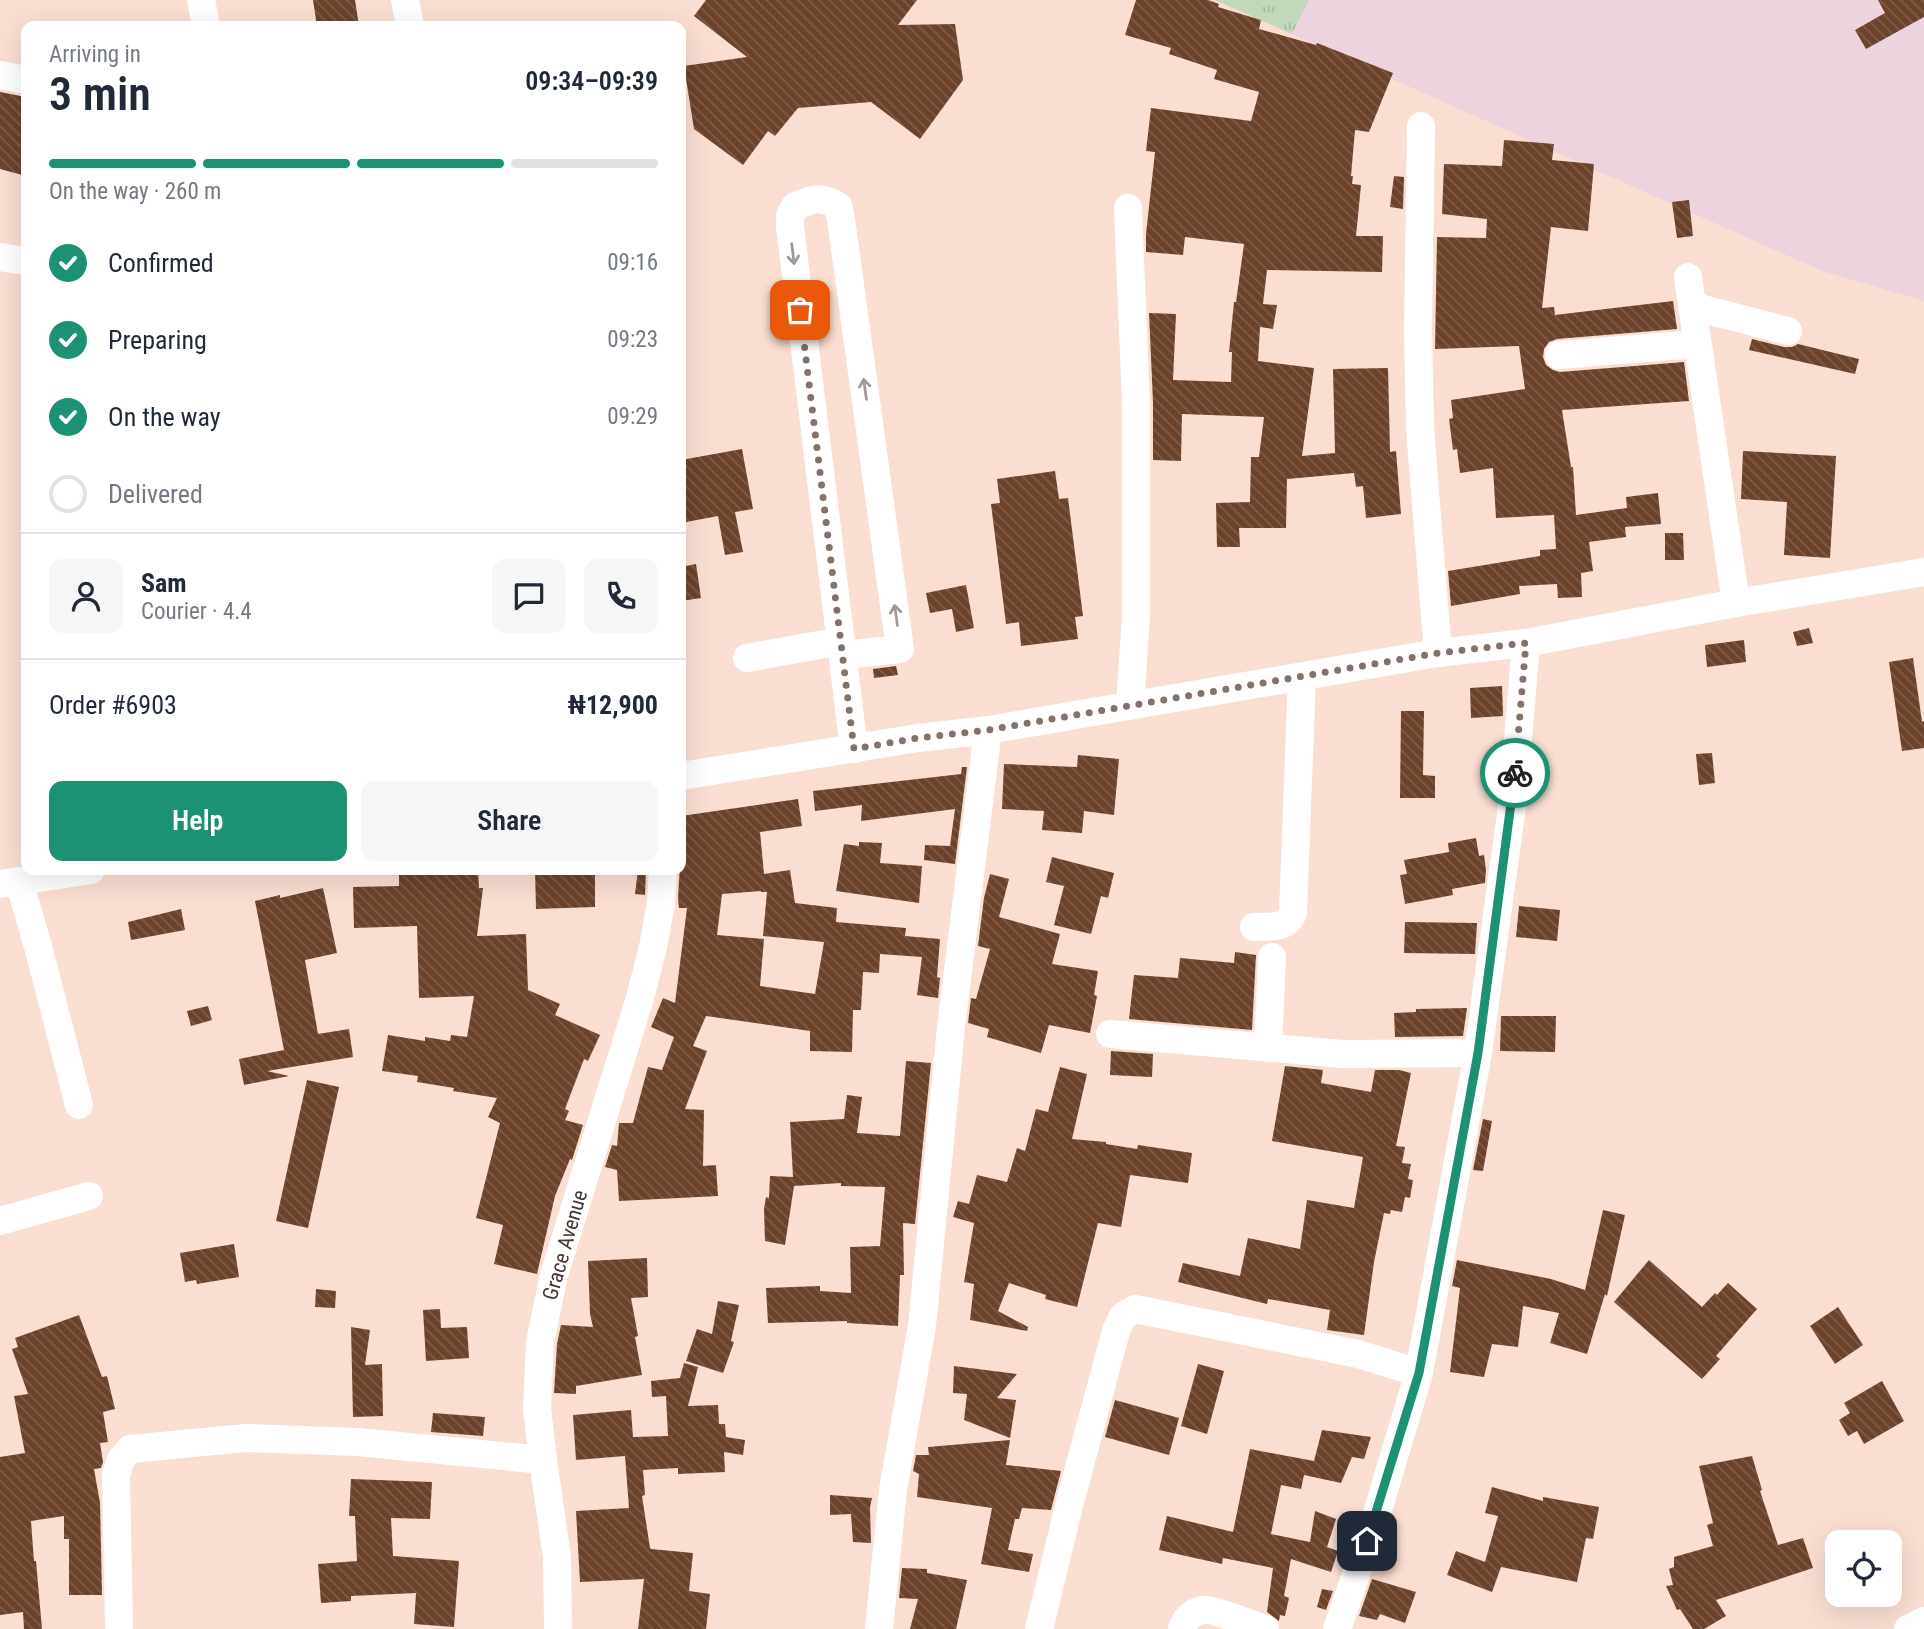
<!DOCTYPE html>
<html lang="en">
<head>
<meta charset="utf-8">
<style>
  body { margin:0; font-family:"Roboto Condensed",sans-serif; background:#f6f6f7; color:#1f2937; height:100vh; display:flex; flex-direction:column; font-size:26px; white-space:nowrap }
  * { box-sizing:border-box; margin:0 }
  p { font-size:23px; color:#747a83 }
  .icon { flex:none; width:38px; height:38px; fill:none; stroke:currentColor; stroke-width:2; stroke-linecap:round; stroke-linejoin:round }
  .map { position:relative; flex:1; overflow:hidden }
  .drawer { position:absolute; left:21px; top:21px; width:665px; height:854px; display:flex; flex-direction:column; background:#fff; border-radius:14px; box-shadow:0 7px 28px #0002 }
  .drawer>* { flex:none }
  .tools { position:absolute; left:1825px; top:1530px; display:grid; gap:14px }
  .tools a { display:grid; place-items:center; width:77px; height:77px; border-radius:14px; background:#fff; box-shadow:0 7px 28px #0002; font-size:35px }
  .pin { position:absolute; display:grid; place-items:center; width:60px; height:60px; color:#fff; margin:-30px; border-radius:14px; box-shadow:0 4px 10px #0006 }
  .courier { position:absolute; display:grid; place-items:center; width:70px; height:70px; margin:-35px; border:5px solid #1d9174; border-radius:50%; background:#fff; color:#222; box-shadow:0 2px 9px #0007 }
  .headline em { font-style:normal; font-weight:600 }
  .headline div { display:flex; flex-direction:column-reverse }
  .headline { display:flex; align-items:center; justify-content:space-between; height:119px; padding:0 28px }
  h1 { font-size:46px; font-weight:600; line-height:52px }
  .bar { display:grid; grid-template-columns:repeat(4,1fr); gap:10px 7px; align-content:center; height:84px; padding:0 28px }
  .bar i { height:9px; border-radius:5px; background:#e0e1e3 }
  .bar .current { background:#1d9174 }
  .bar p { grid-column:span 4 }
  .line { display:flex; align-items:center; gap:18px; padding:0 28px; border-top:2px solid #e0e1e3 }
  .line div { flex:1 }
  .round { display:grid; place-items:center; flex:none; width:74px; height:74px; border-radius:14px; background:#f6f6f7 }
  ol { padding:0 28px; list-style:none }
  li { display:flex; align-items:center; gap:21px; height:77px }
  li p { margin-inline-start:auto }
  li .icon { padding:7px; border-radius:50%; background:#1d9174; color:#fff; stroke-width:4 }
  li:last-child { color:#747a83 }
  li i { width:38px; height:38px; border:4px solid #e0e1e3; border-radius:50% }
  .action { display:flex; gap:14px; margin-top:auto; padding:14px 28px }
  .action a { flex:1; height:80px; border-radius:14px; background:#1d9174; color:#fff; font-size:28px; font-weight:600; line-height:80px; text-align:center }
  .action a+a { background:#f6f6f7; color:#1f2937 }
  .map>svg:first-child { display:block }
  .education { fill:#ecd3dd }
  .grass { fill:url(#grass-tufts) }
  .building { fill:url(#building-back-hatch); fill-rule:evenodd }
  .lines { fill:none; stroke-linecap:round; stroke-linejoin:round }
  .minor { stroke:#fff; stroke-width:28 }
  .oneway { stroke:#a29a98 }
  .done { stroke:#847169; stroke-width:7; stroke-dasharray:0 12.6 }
  .route { stroke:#1d9174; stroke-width:9 }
  .labels { text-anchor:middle; stroke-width:7; stroke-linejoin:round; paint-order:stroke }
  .street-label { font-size:21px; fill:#443630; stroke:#fff }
</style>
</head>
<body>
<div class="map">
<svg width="1924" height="1629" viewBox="0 0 1924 1629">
  <defs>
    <pattern id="grass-tufts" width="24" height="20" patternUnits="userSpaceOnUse" patternTransform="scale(1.75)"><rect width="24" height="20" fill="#c2d8ba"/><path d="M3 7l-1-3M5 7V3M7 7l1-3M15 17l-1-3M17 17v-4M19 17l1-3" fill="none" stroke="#a8baa0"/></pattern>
    <pattern id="building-back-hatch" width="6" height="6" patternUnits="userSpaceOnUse" patternTransform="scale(1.75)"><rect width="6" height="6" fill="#6c422b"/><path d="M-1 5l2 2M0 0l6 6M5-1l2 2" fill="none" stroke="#7e5c49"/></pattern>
  </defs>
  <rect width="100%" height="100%" fill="#faded2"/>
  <polygon class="education" points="1215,0 1924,0 1924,301 1822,271"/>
  <polygon class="grass" points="1215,0 1309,0 1292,34"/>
  <g class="building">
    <polygon points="313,0 355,0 359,26 317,26"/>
    <polygon points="706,0 917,0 898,25 955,24 963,80 920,139 871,102 798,108 775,136 768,131 743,165 694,129 684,66 747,57 694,16"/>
    <polygon points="1136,0 1208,0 1219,4 1218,7 1261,20 1259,29 1316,45 1317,43 1393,73 1369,132 1355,130 1351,176 1353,176 1352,184 1361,185 1356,236 1383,236 1382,272 1267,270 1263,304 1277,305 1273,329 1260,327 1258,361 1314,368 1302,456 1335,453 1333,369 1388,368 1390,452 1396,451 1401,514 1366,518 1363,486 1356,487 1354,473 1287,479 1286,528 1239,528 1240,547 1217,547 1216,503 1250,502 1251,457 1259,457 1264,417 1182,414 1181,461 1153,460 1153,402 1149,313 1176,314 1173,380 1231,382 1232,352 1229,352 1234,302 1236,302 1244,244 1185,237 1183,255 1146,252 1146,234 1155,152 1146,151 1151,108 1251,121 1259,92 1214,79 1217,70 1169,54 1171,48 1125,35"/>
    <polygon points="1878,0 1924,0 1924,17 1866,49 1855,30 1885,13"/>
    <polygon points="0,92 26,97 26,176 0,169"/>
    <polygon points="1504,140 1554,144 1552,160 1594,164 1588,231 1551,227 1542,308 1554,307 1555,315 1673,301 1677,329 1557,339 1549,342 1544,349 1543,357 1546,365 1553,370 1560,372 1684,362 1689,401 1562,410 1571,467 1573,467 1576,515 1627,508 1626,497 1658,493 1661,524 1625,527 1626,537 1589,542 1593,571 1581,573 1582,597 1558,598 1557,584 1519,586 1520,594 1451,606 1448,571 1540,556 1540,550 1556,549 1554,515 1496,518 1493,468 1460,473 1457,449 1453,450 1449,419 1453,418 1451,400 1525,389 1519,346 1435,349 1437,237 1486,238 1487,219 1442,214 1444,164 1502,166"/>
    <polygon points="1394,176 1404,177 1403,209 1390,207"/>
    <polygon points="1689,200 1693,236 1677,238 1672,202"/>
    <polygon points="1752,339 1784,347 1792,347 1798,344 1859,359 1855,374 1749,350"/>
    <polygon points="742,449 753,509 735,512 743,552 725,555 718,516 681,523 681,460"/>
    <polygon points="1743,451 1836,456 1830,558 1784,555 1787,502 1741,499"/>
    <polygon points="1055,471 1059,499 1068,498 1083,616 1075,617 1078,639 1021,646 1019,622 1006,624 991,504 1000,503 997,479"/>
    <polygon points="1665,533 1683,533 1684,560 1665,560"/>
    <polygon points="696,564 701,598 681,601 681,567"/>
    <polygon points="966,585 974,628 956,632 952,609 930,613 926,593"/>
    <polygon points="1809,628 1813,643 1797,646 1793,632"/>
    <polygon points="1744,640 1746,662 1707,667 1705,645"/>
    <polygon points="1913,658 1922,722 1924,721 1924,748 1902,751 1889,662"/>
    <polygon points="896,666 898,675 874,678 873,669"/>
    <polygon points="1502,686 1503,716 1471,718 1470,688"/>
    <polygon points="1401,711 1424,711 1423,775 1435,776 1435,798 1400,798"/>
    <polygon points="1712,753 1715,783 1699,785 1696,754"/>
    <polygon points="1078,755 1119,759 1114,815 1084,811 1082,833 1042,830 1044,811 1002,809 1004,764 1077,767"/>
    <polygon points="962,767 967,767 955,864 924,860 925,845 950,846 955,809 861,821 862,805 815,811 813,791 961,774"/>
    <path d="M798,799L802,826L760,832L764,874L790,870L795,903L837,908L836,922L906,928L905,936L940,939L937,977L940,978L938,998L917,995L922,957L880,954L879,973L863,972L861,1010H853L852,1052L810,1051V1031L706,1016L693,1046L707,1051L685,1109L704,1110L703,1166L716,1165L718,1196L619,1201L617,1170L605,1167L612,1145L617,1146L619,1123H633L648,1067L662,1070L674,1037L651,1027L663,998L675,1003L687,908H679L678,899L681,847L686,848L681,816ZM761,891V892H767L763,936L824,942L815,994L760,986L764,939L717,935L722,894Z"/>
    <polygon points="1476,838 1479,856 1484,855 1486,870 1485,883 1452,889 1453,895 1405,904 1400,875 1407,874 1404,860 1449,852 1448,843"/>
    <polygon points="859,842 882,843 880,863 922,866 919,903 836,891 844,844 859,846"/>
    <polygon points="1052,857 1114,873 1108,898 1101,896 1091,934 1054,925 1064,886 1046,882"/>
    <polygon points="399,870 478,870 479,888 483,888 477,936 526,934 528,990 560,1004 555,1015 600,1035 588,1061 584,1059 565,1109 569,1111 565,1120 583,1125 572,1160 570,1159 555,1196 537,1274 494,1264 503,1225 476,1218 500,1123 488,1117 497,1098 453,1091 454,1088 417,1082 418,1076 382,1071 388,1035 425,1041 425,1037 450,1041 451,1035 467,1037 474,996 419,998 417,926 354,928 353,887 399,886"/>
    <polygon points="535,870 584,870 584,875 595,874 595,907 536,909"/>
    <polygon points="638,870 646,870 645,895 635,894"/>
    <polygon points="990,874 1009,879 999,917 1060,934 1052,964 1098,971 1094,995 1097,996 1090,1033 1049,1025 1041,1053 987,1037 989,1029 968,1023 971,998 976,999 990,949 978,946 984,898"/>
    <polygon points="323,888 337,953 305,960 318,1034 349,1029 353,1057 267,1071 289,1076 244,1085 239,1059 284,1050 255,901 280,895 280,898"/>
    <polygon points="1519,906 1560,910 1557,941 1516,937"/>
    <polygon points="181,909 185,930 131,940 128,922"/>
    <polygon points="1405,922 1477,923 1475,954 1404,953"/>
    <polygon points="1235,952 1256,955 1252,1030 1129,1019 1134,975 1178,978 1180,958 1234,963"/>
    <polygon points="208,1006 212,1020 191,1026 187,1011"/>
    <polygon points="1467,1008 1463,1036 1395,1037 1394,1013 1416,1012 1416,1009"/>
    <polygon points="1501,1016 1556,1016 1555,1052 1500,1051"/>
    <polygon points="1111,1051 1153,1054 1152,1077 1110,1075"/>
    <polygon points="906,1061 931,1063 915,1224 903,1223 904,1275 900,1275 898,1326 847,1323 847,1321 768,1323 766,1288 820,1286 820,1291 851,1293 850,1247 880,1246 885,1187 841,1186 841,1183 794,1186 785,1245 765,1241 764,1209 766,1197 769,1198 770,1176 793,1177 790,1122 844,1119 847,1095 862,1097 857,1133 900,1136"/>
    <polygon points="1285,1066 1323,1070 1321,1083 1371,1092 1375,1070 1399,1070 1411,1073 1396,1146 1405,1147 1402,1163 1411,1164 1408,1179 1413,1180 1410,1198 1405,1197 1402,1212 1391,1210 1390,1214 1384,1213 1374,1262 1364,1335 1327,1330 1330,1310 1268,1299 1267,1304 1178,1282 1183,1263 1240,1276 1248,1238 1300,1249 1307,1200 1354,1208 1363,1157 1272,1141"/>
    <polygon points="1060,1067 1087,1074 1072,1139 1106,1142 1106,1144 1137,1149 1138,1145 1192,1153 1188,1183 1130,1175 1121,1227 1098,1223 1077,1307 1045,1299 1046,1295 1009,1283 998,1311 1028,1327 1027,1331 970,1320 974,1284 964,1282 974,1223 953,1217 958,1201 969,1204 977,1175 1007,1182 1017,1148 1025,1151 1036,1109 1048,1112"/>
    <polygon points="307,1080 339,1087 308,1228 276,1221"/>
    <polygon points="1483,1119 1492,1121 1483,1171 1473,1170"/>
    <polygon points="1603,1210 1625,1215 1607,1296 1605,1294 1587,1354 1550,1343 1559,1313 1523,1306 1518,1347 1492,1344 1484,1377 1450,1372 1460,1288 1452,1286 1457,1260 1551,1279 1585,1290"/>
    <polygon points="234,1244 239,1277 197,1284 196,1280 185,1282 180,1253"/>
    <polygon points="647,1258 648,1297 631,1298 638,1336 635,1337 642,1375 576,1386 576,1394 554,1393 557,1344 561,1325 593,1327 590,1314 588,1261"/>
    <polygon points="1649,1260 1702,1307 1715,1293 1717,1295 1728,1283 1757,1309 1716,1356 1720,1359 1702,1379 1614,1302"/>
    <polygon points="316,1289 336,1291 335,1308 315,1307"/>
    <polygon points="718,1301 739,1305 731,1341 734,1342 723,1373 686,1361 697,1329 712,1334"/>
    <polygon points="1838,1307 1863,1345 1835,1364 1810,1326"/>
    <polygon points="440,1309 441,1328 467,1327 469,1358 426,1361 423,1310"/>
    <polygon points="79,1315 102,1377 107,1376 115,1409 103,1412 108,1442 100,1443 103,1462 101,1468 94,1469 100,1503 102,1595 69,1595 69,1539 64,1539 64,1516 31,1521 34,1561 36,1561 42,1629 24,1629 23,1612 0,1615 0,1457 25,1453 14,1396 28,1394 12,1349 18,1347 15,1338"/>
    <polygon points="351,1327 370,1330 365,1365 382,1364 383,1416 353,1417"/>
    <polygon points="684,1363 698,1367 688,1406 718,1405 719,1424 725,1424 726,1437 745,1440 743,1455 724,1452 725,1472 678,1474 678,1468 643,1470 645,1495 642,1496 650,1548 651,1549 693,1553 689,1591 710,1594 706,1629 638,1629 644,1579 580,1582 576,1511 629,1508 625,1456 576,1460 573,1415 631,1410 633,1437 668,1436 666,1396 652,1397 651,1381 680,1378"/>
    <polygon points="1198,1364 1224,1371 1207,1434 1181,1426"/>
    <polygon points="954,1366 1017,1374 997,1398 1016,1400 1010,1438 964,1420 967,1394 953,1393"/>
    <polygon points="1882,1381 1904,1421 1864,1444 1857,1431 1848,1436 1839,1420 1850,1413 1844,1403"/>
    <polygon points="1115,1400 1179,1418 1169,1455 1105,1437"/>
    <polygon points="433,1413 485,1417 483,1436 431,1432"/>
    <polygon points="1322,1430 1371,1437 1364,1459 1352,1457 1341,1483 1304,1475 1301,1489 1281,1485 1271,1534 1310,1542 1315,1511 1336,1519 1327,1547 1338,1551 1331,1572 1291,1559 1284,1596 1289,1598 1285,1616 1280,1615 1279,1621 1267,1612 1273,1568 1223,1558 1222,1564 1159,1550 1167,1516 1233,1532 1250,1449 1314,1461"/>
    <polygon points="1010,1440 1006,1465 1061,1471 1051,1510 1022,1508 1019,1519 1015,1519 1008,1550 1033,1554 1029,1572 981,1564 992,1508 917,1497 919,1474 913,1471 916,1455 929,1455 928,1447"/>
    <polygon points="1752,1456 1762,1490 1760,1491 1778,1545 1803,1538 1813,1568 1716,1600 1726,1616 1704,1629 1693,1629 1680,1609 1677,1610 1666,1586 1673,1585 1669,1569 1674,1567 1674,1557 1713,1546 1707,1525 1713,1523 1699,1466"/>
    <polygon points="351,1479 432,1482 430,1519 391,1518 393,1556 459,1561 454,1627 414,1624 416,1593 351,1596 351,1601 321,1603 318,1564 357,1561 355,1516 349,1516"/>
    <polygon points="1492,1487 1543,1501 1543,1497 1599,1507 1593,1539 1586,1538 1577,1582 1501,1567 1492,1592 1447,1575 1456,1551 1485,1562 1498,1516 1485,1513"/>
    <polygon points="830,1495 872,1498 870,1507 871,1543 853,1542 851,1514 830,1515"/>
    <polygon points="902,1568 927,1569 927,1573 967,1580 956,1629 910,1629 918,1599 899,1598"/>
    <polygon points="1372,1579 1416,1592 1405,1623 1380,1614 1377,1620 1359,1616"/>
    <polygon points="1322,1589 1333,1591 1326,1610 1317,1607"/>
  </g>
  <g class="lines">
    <g class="minor">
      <polyline points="201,0 206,26"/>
      <polyline points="405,0 410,26"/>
      <polyline points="0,75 26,80"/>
      <polyline points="1421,126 1418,331 1420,429 1438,653"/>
      <polyline points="1128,208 1136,403 1136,615 1130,706"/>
      <polyline points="0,257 26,261"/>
      <polyline points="1688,277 1736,603"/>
      <polyline points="1692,306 1788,331"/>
      <polyline points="1559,355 1697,344"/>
      <path d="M843,655L900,649L841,219L838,206C820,195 813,199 795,206L790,216V227L854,749"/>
      <polyline points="747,658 841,641"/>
      <polyline points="681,776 918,738 988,730 1438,653 1526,643 1736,603 1924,572"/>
      <polyline points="19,881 39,950 79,1105"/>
      <polyline points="1,884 91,870"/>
      <path d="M1254,927C1269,926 1287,930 1293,913L1302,677"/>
      <polyline points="1110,1034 1342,1054 1478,1053"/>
      <polyline points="1268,1048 1272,957"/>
      <polyline points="0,1221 89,1196"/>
      <polyline points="119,1629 116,1475 121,1459 130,1449 246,1438 358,1442 543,1460"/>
      <polyline points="558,1629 557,1557 543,1460 537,1408 540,1342 554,1275 640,998 653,947 661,903 663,870"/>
      <polyline points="879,1629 893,1490 922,1326 951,1027 988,730"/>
      <polyline points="1039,1629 1070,1502 1116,1331 1123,1316 1135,1309 1358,1354 1419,1373"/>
      <path d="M1182,1629C1185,1618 1194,1610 1206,1610C1217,1610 1253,1625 1265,1629"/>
      <polyline points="1337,1629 1375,1520 1419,1373 1478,1053 1513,799 1526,643"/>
      <polyline points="1908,1629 1924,1621"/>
    </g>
  </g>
  <defs><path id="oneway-shaft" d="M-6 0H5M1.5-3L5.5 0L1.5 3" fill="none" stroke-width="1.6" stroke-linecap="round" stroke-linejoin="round" transform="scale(1.75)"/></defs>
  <g class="oneway">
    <use href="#oneway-shaft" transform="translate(793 254) rotate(83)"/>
    <use href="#oneway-shaft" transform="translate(865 389) rotate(-98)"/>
    <use href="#oneway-shaft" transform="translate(896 615) rotate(-98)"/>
  </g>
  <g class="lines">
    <polyline class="done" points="800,310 854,749 918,738 988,730 1438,653 1526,643 1515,773"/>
    <polyline class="route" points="1367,1541 1419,1373 1478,1053 1515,773"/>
  </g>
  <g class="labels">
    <g class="street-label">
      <text transform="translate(565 1245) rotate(-74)" y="7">Grace Avenue</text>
    </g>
  </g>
</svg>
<div class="tools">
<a><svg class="icon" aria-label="locate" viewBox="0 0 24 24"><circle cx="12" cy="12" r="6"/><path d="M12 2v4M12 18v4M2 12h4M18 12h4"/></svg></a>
</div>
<div class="pin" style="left:800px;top:310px;background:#ea580c"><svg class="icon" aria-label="bag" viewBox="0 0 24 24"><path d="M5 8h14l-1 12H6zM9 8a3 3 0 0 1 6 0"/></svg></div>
<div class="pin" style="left:1367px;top:1541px;background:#1f2937"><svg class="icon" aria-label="home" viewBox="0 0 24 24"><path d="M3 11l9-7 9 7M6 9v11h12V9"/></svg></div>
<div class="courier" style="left:1515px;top:773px"><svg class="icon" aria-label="bike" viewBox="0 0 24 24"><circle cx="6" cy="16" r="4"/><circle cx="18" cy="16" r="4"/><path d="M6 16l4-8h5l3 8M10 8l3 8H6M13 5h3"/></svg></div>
<section class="drawer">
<div class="headline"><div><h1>3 min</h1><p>Arriving in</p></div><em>09:34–09:39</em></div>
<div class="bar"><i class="current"></i><i class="current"></i><i class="current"></i><i></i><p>On the way · 260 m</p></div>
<ol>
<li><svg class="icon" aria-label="check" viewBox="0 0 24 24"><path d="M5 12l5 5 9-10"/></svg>Confirmed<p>09:16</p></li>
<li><svg class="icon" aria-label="check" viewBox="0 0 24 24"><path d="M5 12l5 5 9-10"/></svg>Preparing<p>09:23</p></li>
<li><svg class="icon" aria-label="check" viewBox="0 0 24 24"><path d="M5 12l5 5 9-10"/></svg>On the way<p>09:29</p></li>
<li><i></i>Delivered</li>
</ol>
<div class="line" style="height:126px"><a class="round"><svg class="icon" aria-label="person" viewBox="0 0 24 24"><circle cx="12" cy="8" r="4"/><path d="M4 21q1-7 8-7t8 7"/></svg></a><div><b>Sam</b><p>Courier · 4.4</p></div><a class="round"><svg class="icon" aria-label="chat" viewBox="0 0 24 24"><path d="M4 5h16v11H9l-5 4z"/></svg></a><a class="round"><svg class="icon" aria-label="phone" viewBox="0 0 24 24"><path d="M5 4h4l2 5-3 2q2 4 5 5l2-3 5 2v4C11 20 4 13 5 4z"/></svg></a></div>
<div class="line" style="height:91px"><div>Order #6903</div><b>₦12,900</b></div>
<div class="action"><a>Help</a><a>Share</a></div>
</section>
</div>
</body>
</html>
